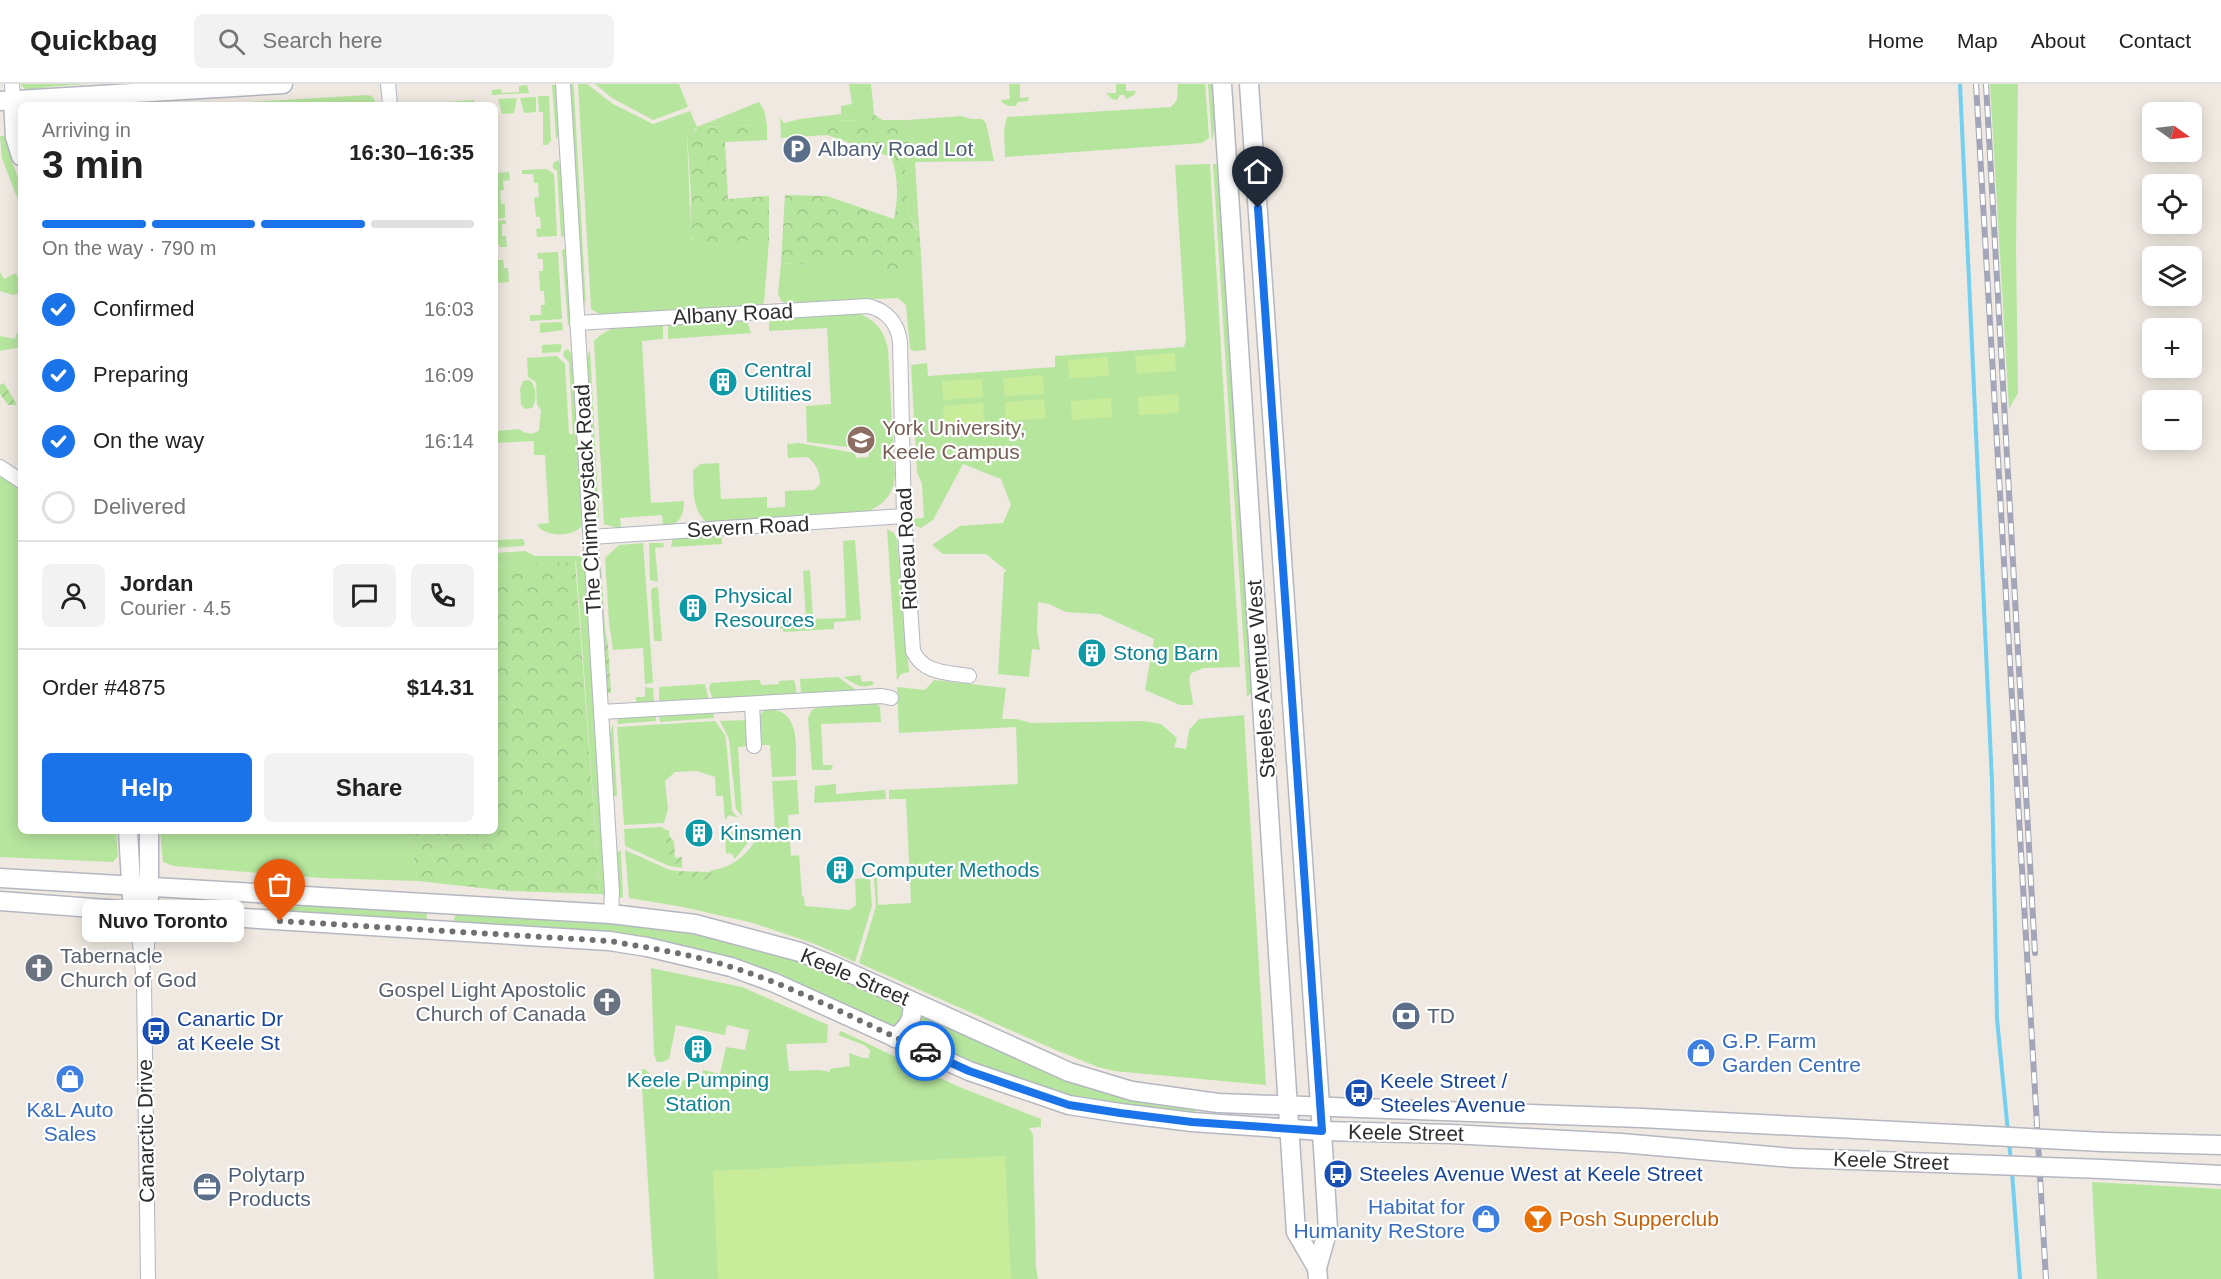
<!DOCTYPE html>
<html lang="en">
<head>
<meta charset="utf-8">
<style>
  body { margin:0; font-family:Arial,sans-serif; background:#f2f2f2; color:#222; height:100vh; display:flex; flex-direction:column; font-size:22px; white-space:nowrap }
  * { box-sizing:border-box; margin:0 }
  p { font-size:20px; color:#767676 }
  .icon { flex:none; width:33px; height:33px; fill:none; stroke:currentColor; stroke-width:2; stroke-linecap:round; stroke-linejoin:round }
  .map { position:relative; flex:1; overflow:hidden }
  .details { position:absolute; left:18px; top:18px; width:480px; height:732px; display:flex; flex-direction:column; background:#fff; border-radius:9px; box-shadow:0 3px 15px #0003 }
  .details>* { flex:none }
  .needle { width:39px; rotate:104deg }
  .controls { position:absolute; left:2142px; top:18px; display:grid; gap:12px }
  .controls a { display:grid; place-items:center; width:60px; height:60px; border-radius:9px; background:#fff; box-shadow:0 3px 15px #0003; font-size:30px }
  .pin { position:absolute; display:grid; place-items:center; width:51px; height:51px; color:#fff; margin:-62px -26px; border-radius:50% 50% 50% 0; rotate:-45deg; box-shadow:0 0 6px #0007 }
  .pin .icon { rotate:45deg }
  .courier { position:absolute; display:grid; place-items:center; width:60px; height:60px; margin:-30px; border:4px solid #1a73e8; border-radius:50%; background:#fff; color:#222; box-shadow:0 2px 8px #0007 }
  .bubble { position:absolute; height:42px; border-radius:9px; background:#fff; box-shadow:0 3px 15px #0003; font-size:20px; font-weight:600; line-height:42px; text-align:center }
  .head em { font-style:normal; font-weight:600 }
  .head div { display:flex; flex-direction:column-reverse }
  .head { display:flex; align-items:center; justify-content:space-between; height:102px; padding:0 24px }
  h1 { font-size:39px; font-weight:600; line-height:45px }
  .bar { display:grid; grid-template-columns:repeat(4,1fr); gap:9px 6px; align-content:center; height:72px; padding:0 24px }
  .bar i { height:8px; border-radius:4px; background:#e0e0e0 }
  .bar .active { background:#1a73e8 }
  .bar p { grid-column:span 4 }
  .line { display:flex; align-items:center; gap:15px; padding:0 24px; border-top:2px solid #e0e0e0 }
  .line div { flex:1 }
  .round { display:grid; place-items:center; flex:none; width:63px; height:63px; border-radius:9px; background:#f2f2f2 }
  ol { padding:0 24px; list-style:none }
  li { display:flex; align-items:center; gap:18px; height:66px }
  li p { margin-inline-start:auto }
  li .icon { padding:6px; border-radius:50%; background:#1a73e8; color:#fff; stroke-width:4 }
  li:last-child { color:#767676 }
  li i { width:33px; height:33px; border:3px solid #e0e0e0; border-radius:50% }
  .action { display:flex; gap:12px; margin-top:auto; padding:12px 24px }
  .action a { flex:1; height:69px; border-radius:9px; background:#1a73e8; color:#fff; font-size:24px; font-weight:600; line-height:69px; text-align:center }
  .action a+a { background:#f2f2f2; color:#222 }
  header { display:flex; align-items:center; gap:36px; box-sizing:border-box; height:84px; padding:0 30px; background:#fff; border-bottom:2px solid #e0e0e0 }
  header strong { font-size:28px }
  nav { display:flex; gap:33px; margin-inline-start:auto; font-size:21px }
  .search { width:420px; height:54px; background:#f2f2f2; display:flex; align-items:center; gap:15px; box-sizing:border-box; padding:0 21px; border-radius:9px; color:#767676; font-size:22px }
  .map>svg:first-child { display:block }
  .grass { fill:#b6e59e }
  .forest { fill:url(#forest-crowns) }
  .garden { fill:url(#garden-furrows) }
  .pitch { fill:#c9ec9a }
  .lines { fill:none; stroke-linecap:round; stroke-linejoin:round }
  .stream { stroke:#75cff0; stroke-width:4 }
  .street-casing { stroke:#b4b7c1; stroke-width:16 }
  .secondary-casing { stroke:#b4b7c1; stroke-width:21 }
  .street { stroke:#fff; stroke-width:14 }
  .secondary { stroke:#fff; stroke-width:18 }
  .rail-casing { stroke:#a3a6b8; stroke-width:6 }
  .rail { stroke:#fff; stroke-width:4; stroke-dasharray:11; stroke-linecap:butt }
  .secondary-bridge-casing { stroke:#b4b7c1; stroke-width:21; stroke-linecap:butt }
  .secondary-bridge { stroke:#fff; stroke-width:18 }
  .done { stroke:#726f6d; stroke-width:6; stroke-dasharray:0 10.8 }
  .route { stroke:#1a73e8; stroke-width:8 }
  .labels { text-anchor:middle; stroke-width:4.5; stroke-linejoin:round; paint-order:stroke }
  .service-label { font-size:21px; fill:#4e5e75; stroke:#fff; text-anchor:start }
  .street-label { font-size:21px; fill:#2e2e2e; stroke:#fff }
  .culture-label { font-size:21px; fill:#0d838f; stroke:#fff; text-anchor:start }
  .education-label { font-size:21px; fill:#785e54; stroke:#fff; text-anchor:start }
  .worship-label { font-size:21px; fill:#5b616d; stroke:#fff; text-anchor:start }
  .transit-label { font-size:21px; fill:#164399; stroke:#fff; text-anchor:start }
  .shop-label { font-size:21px; fill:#366cbe; stroke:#fff; text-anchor:start }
  .food-label { font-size:21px; fill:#c56008; stroke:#fff; text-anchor:start }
</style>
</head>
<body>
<header>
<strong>Quickbag</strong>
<div class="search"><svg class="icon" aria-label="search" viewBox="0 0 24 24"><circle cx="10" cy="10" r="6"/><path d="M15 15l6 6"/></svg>Search here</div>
<nav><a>Home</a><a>Map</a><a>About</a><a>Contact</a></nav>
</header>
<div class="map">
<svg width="2221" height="1195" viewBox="0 0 2221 1195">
  <defs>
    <pattern id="forest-crowns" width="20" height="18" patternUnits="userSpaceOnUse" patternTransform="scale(1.5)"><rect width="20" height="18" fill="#b6e59e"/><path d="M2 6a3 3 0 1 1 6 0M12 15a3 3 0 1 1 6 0" fill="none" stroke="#9dc588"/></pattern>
    <pattern id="garden-furrows" width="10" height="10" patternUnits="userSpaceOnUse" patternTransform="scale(1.5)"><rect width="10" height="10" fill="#b6e59e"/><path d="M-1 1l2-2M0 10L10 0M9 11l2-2" fill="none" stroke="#9dc588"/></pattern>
  </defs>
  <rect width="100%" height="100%" fill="#efe9e1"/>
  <g class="grass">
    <polygon points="20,0 87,0 46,3 41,7 28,8"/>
    <polygon points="570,0 573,0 574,6 586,221 582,212"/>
    <polygon points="578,0 587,0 613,20 653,40 690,27 697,43 759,18 764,26 767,41 697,43 692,49 687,50 691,156 769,156 764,219 758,221 606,231 598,229 591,225"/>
    <polygon points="595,0 679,0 688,23 653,36 612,14"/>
    <polygon points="849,0 871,0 874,29 866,29 863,36 832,37 829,40 827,51 781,54 780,34 784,39 800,35 841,30 841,22 852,20"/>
    <path d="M1009,0H1020V14L1029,13L1028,17L1018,18L1016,22C1009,22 1004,22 1001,16L1010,15Z"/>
    <polygon points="1116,0 1126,0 1126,7 1136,7 1134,11 1126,15 1124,11 1120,11 1117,16 1112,15 1106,9 1116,9"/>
    <polygon points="1178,0 1205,0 1209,54 1202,59 1005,73 1004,46 1007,33 1171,23 1177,16"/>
    <polygon points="1208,0 1213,0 1215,41 1212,58"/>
    <polygon points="1990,0 2018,0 2016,165 2018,309 2009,325"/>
    <polygon points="527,1 529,9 492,11 492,6 501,5 502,9 519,8 519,2"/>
    <polygon points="552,1 556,1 559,51 556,55"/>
    <polygon points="368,11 373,13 377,21 196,21"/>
    <polygon points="549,12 551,57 547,61 543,61 543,28 539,28 538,12"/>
    <polygon points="536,13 536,28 524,29 520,14"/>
    <polygon points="517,14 514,29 502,30 498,15"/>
    <polygon points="474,16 474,21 433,21 433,19"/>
    <polygon points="962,32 971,35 982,35 986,39 994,77 915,78 919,144 918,146 908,128 904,80 904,70 910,48 906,43 907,36"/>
    <polygon points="0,52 6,52 11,75 21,102 21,124 2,74"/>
    <polygon points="558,76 561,82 565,152 561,153 557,87 553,84 553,79"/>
    <path d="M1210,80L1240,583L1204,584L1191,589C1187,599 1193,609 1193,621H1180L1145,606L1154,555L1099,530L1066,528L1049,520L1038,518L1037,547L1040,566L1032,565L1029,593L998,590L1004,488L1007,487L986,470H943L932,461L960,442L1003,439L1011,421L1001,395L963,380L933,436L921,444L911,440L913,435L924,434L922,400L917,388L911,281L927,279L928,292L1055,283V272L1184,263L1186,256L1175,81Z"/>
    <polygon points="1213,80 1216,80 1219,88 1254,606 1247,613"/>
    <polygon points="547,85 554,90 557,152 537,153 536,145 541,144 540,133 536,133 534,114 539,113 538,99 534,99 533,90 522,90 522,86"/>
    <polygon points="509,88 510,96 503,97 504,106 500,107 501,120 505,120 505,134 495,135 495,89"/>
    <polygon points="506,136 506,140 502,140 502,152 506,152 507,163 500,163 495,154 495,137"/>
    <polygon points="565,165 570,236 568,242 562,166"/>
    <polygon points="827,166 835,178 863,170 884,178 886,183 896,191 906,183 918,179 921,170 926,266 914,267 910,265 906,221 898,214 785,219 781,217 778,209 781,179 812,181"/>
    <polygon points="558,168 562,235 530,237 530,231 541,231 541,221 545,221 544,207 540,207 539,187 543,187 543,175 538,175 537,169"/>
    <polygon points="495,176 503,176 504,184 508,184 509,198 495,199"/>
    <polygon points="0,188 4,195 16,189 21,201 21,209 13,211 0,207"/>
    <path d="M857,229C875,235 884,246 888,265L895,392C893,413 881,424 860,430L708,439C691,427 694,405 693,386L700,380L719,379L721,415L767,413V424L785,423V407L814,406L820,400C820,388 817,382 808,373L788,374L787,360L799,359L855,369L856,374L869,373L868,363L855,364L807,358L806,322L831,320L827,244L769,247V239L774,233Z"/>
    <polygon points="743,236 748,240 751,249 668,255 668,239"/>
    <polygon points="562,238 563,246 540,249 540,239"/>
    <path d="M663,239V255L642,257L651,419L684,417C684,432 679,442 663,442L662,431L620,434L621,445L604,440L594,257C614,237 636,241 663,239Z"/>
    <polygon points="17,249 19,249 20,263 0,267 0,252 15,255"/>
    <polygon points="559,260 562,261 560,268 542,269 542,261"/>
    <path d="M568,265L572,271L582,441C575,453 550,453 539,444L538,440L549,439L545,371H534V357L495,359V347L519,345C526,350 533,352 539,346L541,326L537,321L536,298L528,293L527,274L557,272L565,280L569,350H573L569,278L563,272L564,267Z"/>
    <polygon points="590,265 599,435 595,425 586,278"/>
    <path d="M529,296C537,301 537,317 532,324L525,325L521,321L520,305L523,297Z"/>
    <polygon points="0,392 21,405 21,747 116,747 118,772 113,778 0,773"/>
    <polygon points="887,445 894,449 897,456 909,588 901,590 897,596"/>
    <polygon points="712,451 722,454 722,460 671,463 673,453"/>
    <polygon points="523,455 525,460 523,462 495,464 495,456"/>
    <polygon points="855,456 861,536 834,538 834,545 783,548 783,545 780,545 779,538 782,535 806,533 803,487 810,486 813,535 846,534 843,457"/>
    <polygon points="643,459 653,599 645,600 643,564 613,566 609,538 605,474 619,461"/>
    <polygon points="649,459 663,459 664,463 655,464 658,498 650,496"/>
    <polygon points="525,467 535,472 585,472 605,811 600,810 576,477 495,484 495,469"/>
    <polygon points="601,483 605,545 608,561 603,561 599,491"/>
    <polygon points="658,503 662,557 654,557 651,508 652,504"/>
    <path d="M860,591L862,598L872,597L874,600C862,606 855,600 843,593Z"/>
    <polygon points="838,593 859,608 801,611 800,595"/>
    <polygon points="754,596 760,596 761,601 779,600 779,597 793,596 795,598 797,612 713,616 709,604 711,599"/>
    <polygon points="934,596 1006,604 1002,635 1016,635 1032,639 1143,637 1161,640 1177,654 1174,663 1186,665 1189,646 1199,635 1244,631 1266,1001 1114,987 1098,983 1051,964 859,879 876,822 874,794 877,794 878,821 911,819 906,715 889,715 889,706 1018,700 1016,643 899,649 897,603 925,606"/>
    <polygon points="705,600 709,617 659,620 659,603"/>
    <polygon points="645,603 653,604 654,620 636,621 636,613 645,613"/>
    <polygon points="875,618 880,623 881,638 821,640 823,681 833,681 831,686 812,686 808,634 812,626 820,622"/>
    <path d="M768,625C803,626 795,666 796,692L772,693L770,661H759C759,648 753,630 768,625Z"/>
    <polygon points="713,628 714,634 660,638 659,632"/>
    <polygon points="656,631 656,637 618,640 617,636 624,633"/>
    <polygon points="746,636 748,662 738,663 742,732 736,725 729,655 720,637"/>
    <polygon points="715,637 725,651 727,666 732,727 738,734 729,731 725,736 723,712 716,712 715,693 697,687 675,688 665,697 668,725 664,739 624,741 617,643"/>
    <polygon points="613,640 617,712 613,712 612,709 609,651"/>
    <path d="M797,696L799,730L788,731L791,772L799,771L802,812L804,813L805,822L850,826L856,821L855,795L870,794L872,822L855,878L815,860L753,839L683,823L629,814L625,766L670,786L677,787L678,791L712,789L709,787C732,784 750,770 759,749L775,747L772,697Z"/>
    <polygon points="836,700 836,710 885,706 886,715 814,719 815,702"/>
    <polygon points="661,743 666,746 670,773 682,784 669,782 625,762 624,745"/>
    <polygon points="160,747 406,747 411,759 418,797 322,794 174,782 163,778"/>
    <polygon points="742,748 743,750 754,749 753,752 735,775 732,770 729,769 726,770 725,749"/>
    <polygon points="621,767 623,814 619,813 615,770 616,768"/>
    <polygon points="323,820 429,826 426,832 429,839 269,829 268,826"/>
    <polygon points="458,829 529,832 684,845 793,873 900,921 904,931 898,941 889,943 777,893 454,840 454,834"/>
    <path d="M651,884L742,903L828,941L827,959L786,960L789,987L819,986L830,988V985L850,982L849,969L863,974H869L870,966L864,961L838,951L841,947L957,1002L1041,1035V1043L1029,1044L1033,1051L1036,1184L1038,1195H654L641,986L645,985C659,1003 682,996 702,995L703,986L720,990L726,963L745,966L749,946L727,941L725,951L676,941L669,975L663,978H657L654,971Z"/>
    <path d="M920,929L1118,1012L1195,1025V1028C1166,1026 1136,1026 1108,1021C1038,1009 974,981 911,951Z"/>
    <polygon points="2092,1098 2221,1105 2221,1195 2097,1195"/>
  </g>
  <g class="forest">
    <path d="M871,28L882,36H907L906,43L910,48L911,54L904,70L908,128L917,146L919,144L921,170L918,179L906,183L891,195L885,196L882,191L886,183L884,178L864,171L854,179L847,176L842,179L835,178L827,167L812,181L781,179L785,111L827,112L894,135C898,114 899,94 891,73L827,51L829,40L832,37L863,36L866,29Z"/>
    <polygon points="767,41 767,56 725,58 728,115 769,112 769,156 693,158 690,151 691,112 687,49 692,49 697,45 696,43"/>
    <polygon points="575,477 600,810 508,807 418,797 411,759 406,747 495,747 495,484"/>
  </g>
  <g class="garden">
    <polygon points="4,299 17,321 8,321 0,310 0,301"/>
    <polygon points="603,561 608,561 611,609 606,609"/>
    <path d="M666,746H669V752L674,757L675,774L682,773V784C663,771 673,769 664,755Z"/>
    <polygon points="677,787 710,788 712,789 713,794 711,796 695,795 690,791 678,791"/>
  </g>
  <g class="pitch">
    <polygon points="1175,269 1176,287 1137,290 1135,272"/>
    <polygon points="1108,273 1109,292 1069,294 1068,276"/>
    <polygon points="1043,291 1044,310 1005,312 1003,294"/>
    <polygon points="982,295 983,313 943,316 942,297"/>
    <polygon points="1178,310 1179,329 1139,331 1138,313"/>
    <polygon points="1111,314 1112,333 1072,336 1071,317"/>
    <polygon points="1044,315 1046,334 1006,337 1005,318"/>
    <polygon points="983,319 984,338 944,340 943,322"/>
    <polygon points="1005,1072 1011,1195 718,1195 713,1087"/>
  </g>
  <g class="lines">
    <g class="stream">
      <polyline points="1960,0 1992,698 1997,935 2008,1048"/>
      <polyline points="2009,1058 2011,1078"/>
      <polyline points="2012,1088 2020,1195"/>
    </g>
    <g class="street-casing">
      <g id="street">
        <polyline points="12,0 13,17"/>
        <polyline points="388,0 390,21"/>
        <polyline points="563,0 612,808 611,830"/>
        <path d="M577,239L868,222C886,226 898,239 900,258L904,432L913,567C924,590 946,588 969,592"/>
        <polyline points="0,383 21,397"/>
        <polyline points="591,453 904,432"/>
        <polyline points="752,620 754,662"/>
        <polyline points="601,628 882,612 891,614"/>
        <polyline points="133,827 139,849 144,898 148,1195"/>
        <polyline points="147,863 148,827"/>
      </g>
    </g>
    <g class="secondary-casing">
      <g id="secondary">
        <polyline points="1222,0 1296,1148 1317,1184"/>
        <polyline points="1249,0 1323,1064 1328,1145 1317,1184 1318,1195"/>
        <polyline points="0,17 283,0"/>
        <polyline points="13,17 15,53 21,72"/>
        <polyline points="128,747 132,814"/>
        <polyline points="0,794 611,830 695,840 800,868 832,881 1069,988 1132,1007 1218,1019 1641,1034 1992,1052"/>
        <polyline points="149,814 149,747"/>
        <polyline points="0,817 133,827 609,857 647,863 731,883 775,899 969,987 1069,1021 1120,1029 1192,1038 1322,1047 1451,1050 1621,1059 1793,1074 1994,1081"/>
        <path d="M895,954C909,943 914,935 912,918"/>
        <polyline points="2103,1058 2221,1061"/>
        <polyline points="2102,1085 2221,1091"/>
      </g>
    </g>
    <use href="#street" class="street"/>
    <use href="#secondary" class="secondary"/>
    <g class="rail-casing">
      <g id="rail">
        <polyline points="1976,0 2046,1195"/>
        <polyline points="1986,0 2035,869"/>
      </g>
    </g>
    <use href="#rail" class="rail"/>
    <g class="secondary-bridge-casing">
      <g id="secondary-bridge">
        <polyline points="1992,1052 2103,1058"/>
        <polyline points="1994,1081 2102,1085"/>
      </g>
    </g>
    <use href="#secondary-bridge" class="secondary-bridge"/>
  </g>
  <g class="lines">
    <path class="done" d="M280,837L609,857C650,864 691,870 731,883C798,904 861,938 925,967"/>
    <polyline class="route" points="925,967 969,987 1069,1021 1120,1029 1192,1038 1322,1047 1258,124"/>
  </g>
  <defs>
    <g id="parking-disc" transform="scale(1.5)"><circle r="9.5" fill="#5c6f8a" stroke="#fff"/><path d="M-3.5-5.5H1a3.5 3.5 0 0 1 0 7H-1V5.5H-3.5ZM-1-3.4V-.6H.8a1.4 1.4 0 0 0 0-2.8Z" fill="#fff"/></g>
    <g id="building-disc" transform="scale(1.5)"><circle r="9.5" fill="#0f9aa8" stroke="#fff"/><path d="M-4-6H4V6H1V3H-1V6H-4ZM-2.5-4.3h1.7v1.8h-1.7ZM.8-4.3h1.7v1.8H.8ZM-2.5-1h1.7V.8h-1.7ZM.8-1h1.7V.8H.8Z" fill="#fff"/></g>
    <g id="university-disc" transform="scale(1.5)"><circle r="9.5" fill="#8d6e63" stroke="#fff"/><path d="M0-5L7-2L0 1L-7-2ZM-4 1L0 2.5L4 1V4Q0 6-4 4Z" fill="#fff"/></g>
    <g id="church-disc" transform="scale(1.5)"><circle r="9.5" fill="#6b7280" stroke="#fff"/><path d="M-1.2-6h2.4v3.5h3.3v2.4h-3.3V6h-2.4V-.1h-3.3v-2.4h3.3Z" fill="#fff"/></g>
    <g id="bank-disc" transform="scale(1.5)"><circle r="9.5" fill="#5c6f8a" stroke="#fff"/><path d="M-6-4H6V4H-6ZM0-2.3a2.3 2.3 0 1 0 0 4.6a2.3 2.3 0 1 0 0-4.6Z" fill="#fff"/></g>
    <g id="bus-disc" transform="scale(1.5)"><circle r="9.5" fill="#1a4fb4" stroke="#fff"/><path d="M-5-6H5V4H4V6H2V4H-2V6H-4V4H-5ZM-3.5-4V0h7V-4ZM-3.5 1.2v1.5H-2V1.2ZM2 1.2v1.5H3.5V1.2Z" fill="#fff"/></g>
    <g id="shop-disc" transform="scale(1.5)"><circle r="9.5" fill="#3f7fe0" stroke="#fff"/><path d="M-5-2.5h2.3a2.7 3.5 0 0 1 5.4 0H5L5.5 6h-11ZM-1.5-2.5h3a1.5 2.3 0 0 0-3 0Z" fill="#fff"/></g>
    <g id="office-disc" transform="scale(1.5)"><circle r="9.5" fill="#5c6f8a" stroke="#fff"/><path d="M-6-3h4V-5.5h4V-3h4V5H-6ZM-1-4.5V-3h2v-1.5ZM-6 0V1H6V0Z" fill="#fff"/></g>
    <g id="bar-disc" transform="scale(1.5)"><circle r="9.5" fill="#e8710a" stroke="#fff"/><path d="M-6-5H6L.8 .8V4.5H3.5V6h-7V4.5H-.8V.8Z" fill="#fff"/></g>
  </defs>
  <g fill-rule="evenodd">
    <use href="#parking-disc" x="797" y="65"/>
    <use href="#building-disc" x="723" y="298"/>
    <use href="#university-disc" x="861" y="356"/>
    <use href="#building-disc" x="693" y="524"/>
    <use href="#building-disc" x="1092" y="569"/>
    <use href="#building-disc" x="699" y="749"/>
    <use href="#building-disc" x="840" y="786"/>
    <use href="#church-disc" x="39" y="884"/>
    <use href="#church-disc" x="607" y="918"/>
    <use href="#bank-disc" x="1406" y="932"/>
    <use href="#bus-disc" x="156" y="947"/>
    <use href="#building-disc" x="698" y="965"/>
    <use href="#shop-disc" x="1701" y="969"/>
    <use href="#shop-disc" x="70" y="995"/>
    <use href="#bus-disc" x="1359" y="1009"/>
    <use href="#bus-disc" x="1338" y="1090"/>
    <use href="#office-disc" x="207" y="1103"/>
    <use href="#shop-disc" x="1486" y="1135"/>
    <use href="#bar-disc" x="1538" y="1135"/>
  </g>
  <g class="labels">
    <g class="service-label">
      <text x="818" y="72">Albany Road Lot</text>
      <text x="1427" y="939">TD</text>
      <text x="228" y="1098">Polytarp<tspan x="228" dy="24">Products</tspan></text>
    </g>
    <g class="street-label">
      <text transform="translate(733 230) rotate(-3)" y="7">Albany Road</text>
      <text transform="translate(588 415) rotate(-93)" y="7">The Chimneystack Road</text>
      <text transform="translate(748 443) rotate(-3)" y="7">Severn Road</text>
      <text transform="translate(907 465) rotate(-93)" y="7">Rideau Road</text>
      <text transform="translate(1261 595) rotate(-94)" y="7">Steeles Avenue West</text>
      <text transform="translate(855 893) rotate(23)" y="7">Keele Street</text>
      <text transform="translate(146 1047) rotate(-91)" y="7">Canarctic Drive</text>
      <text transform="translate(1406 1049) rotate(1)" y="7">Keele Street</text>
      <text transform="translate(1891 1077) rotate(2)" y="7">Keele Street</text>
    </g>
    <g class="culture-label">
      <text x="744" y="293">Central<tspan x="744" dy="24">Utilities</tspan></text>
      <text x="714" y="519">Physical<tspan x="714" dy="24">Resources</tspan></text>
      <text x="1113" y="576">Stong Barn</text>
      <text x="720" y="756">Kinsmen</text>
      <text x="861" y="793">Computer Methods</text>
      <text x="698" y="1003" text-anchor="middle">Keele Pumping<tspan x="698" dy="24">Station</tspan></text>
    </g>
    <g class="education-label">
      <text x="882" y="351">York University,<tspan x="882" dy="24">Keele Campus</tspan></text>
    </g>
    <g class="worship-label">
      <text x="60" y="879">Tabernacle<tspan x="60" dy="24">Church of God</tspan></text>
      <text x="586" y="913" text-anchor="end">Gospel Light Apostolic<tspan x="586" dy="24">Church of Canada</tspan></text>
    </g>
    <g class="transit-label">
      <text x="177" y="942">Canartic Dr<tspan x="177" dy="24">at Keele St</tspan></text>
      <text x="1380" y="1004">Keele Street /<tspan x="1380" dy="24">Steeles Avenue</tspan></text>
      <text x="1359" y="1097">Steeles Avenue West at Keele Street</text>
    </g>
    <g class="shop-label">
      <text x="1722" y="964">G.P. Farm<tspan x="1722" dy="24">Garden Centre</tspan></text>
      <text x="70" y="1033" text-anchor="middle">K&amp;L Auto<tspan x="70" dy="24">Sales</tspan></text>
      <text x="1465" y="1130" text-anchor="end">Habitat for<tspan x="1465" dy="24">Humanity ReStore</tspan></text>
    </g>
    <g class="food-label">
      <text x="1559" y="1142">Posh Supperclub</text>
    </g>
  </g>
</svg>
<div class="controls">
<a><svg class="needle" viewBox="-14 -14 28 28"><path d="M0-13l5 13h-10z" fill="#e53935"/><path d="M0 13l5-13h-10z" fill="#767676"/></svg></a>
<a><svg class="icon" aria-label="locate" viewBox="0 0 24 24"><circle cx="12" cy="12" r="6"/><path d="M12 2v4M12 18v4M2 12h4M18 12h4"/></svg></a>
<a><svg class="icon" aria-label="layers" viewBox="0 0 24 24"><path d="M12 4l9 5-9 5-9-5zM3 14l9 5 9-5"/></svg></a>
<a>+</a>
<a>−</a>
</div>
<div class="pin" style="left:280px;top:837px;background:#ea580c"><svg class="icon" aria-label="bag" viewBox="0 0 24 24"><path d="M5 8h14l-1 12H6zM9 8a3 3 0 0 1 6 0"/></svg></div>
<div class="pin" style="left:1258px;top:124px;background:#1f2937"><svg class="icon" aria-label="home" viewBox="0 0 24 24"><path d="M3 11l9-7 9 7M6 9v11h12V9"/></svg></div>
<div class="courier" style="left:925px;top:967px"><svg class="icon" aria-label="car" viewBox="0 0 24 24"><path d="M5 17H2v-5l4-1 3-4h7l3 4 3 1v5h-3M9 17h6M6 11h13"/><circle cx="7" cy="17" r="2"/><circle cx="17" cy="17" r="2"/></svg></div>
<div class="bubble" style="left:82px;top:816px;width:162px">Nuvo Toronto</div>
<section class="details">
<div class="head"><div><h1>3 min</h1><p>Arriving in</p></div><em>16:30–16:35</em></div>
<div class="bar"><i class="active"></i><i class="active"></i><i class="active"></i><i></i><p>On the way · 790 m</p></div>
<ol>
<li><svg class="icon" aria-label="check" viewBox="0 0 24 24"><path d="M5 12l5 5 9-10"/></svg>Confirmed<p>16:03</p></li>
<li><svg class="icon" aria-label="check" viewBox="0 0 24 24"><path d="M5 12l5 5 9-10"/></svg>Preparing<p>16:09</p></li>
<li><svg class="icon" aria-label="check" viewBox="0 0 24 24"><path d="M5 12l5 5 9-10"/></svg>On the way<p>16:14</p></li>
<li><i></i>Delivered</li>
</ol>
<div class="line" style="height:108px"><a class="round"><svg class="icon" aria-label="person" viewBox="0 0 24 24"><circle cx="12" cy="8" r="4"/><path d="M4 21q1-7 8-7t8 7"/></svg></a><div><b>Jordan</b><p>Courier · 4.5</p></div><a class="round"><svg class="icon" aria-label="chat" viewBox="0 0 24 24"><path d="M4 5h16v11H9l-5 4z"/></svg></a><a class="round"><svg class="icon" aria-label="phone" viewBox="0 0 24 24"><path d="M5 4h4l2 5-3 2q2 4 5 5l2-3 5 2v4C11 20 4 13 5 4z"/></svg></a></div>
<div class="line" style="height:78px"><div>Order #4875</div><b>$14.31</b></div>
<div class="action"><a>Help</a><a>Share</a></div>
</section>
</div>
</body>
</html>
